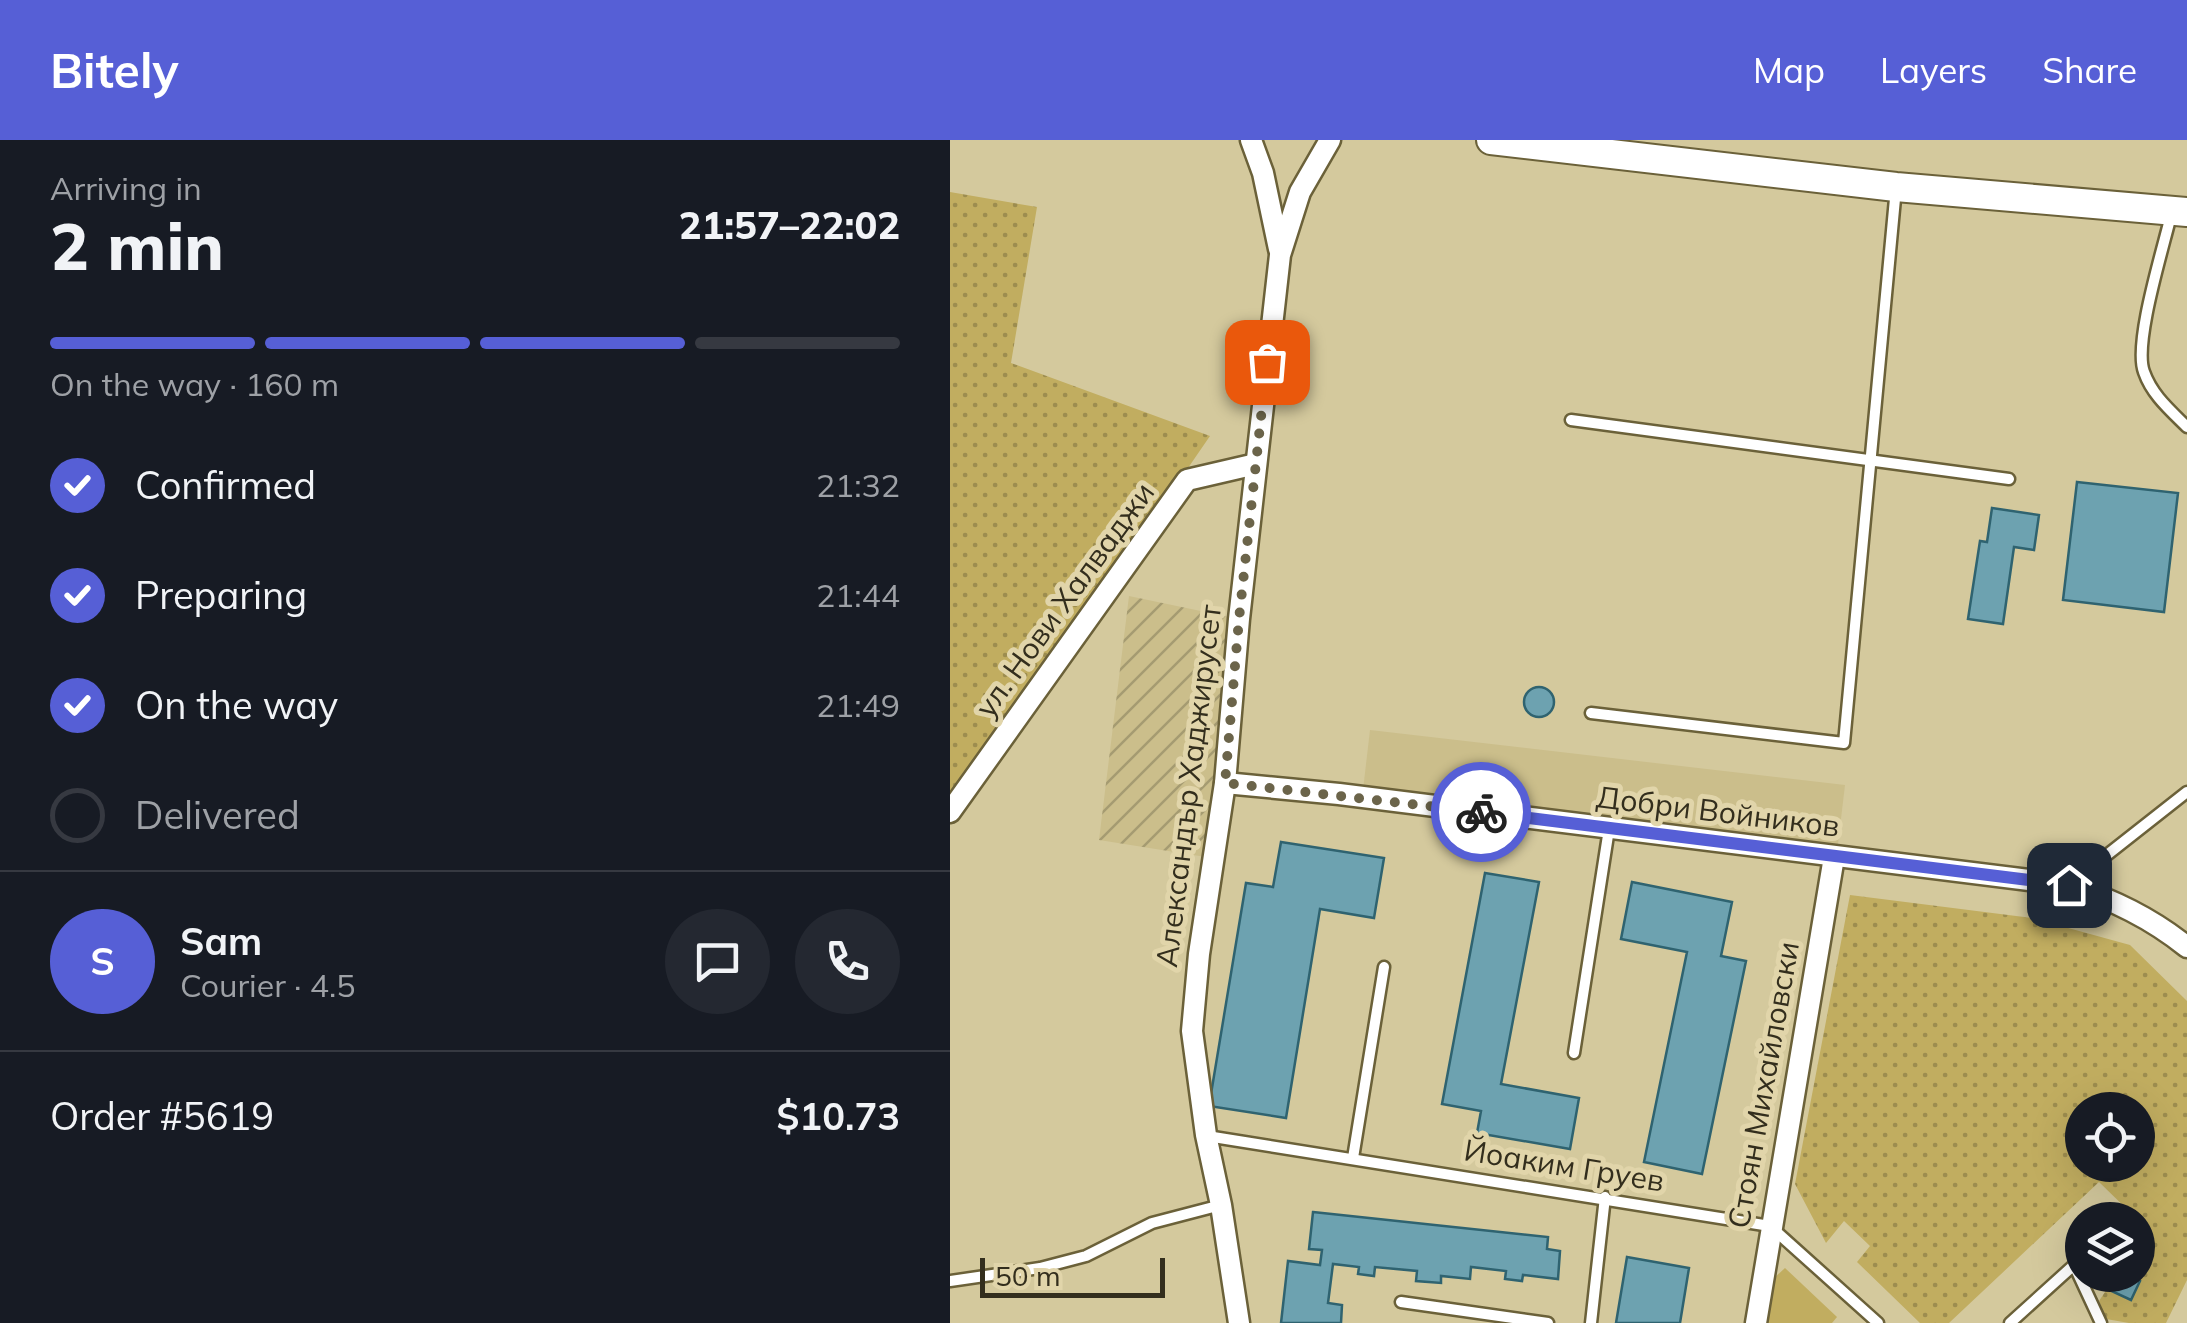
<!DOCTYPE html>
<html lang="en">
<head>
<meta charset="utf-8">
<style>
  body { margin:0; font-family:Mulish,sans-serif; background:#242831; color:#f1f3f6; height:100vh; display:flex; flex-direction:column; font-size:38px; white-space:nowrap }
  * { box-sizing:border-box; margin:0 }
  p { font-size:32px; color:#9ea1a6 }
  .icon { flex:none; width:55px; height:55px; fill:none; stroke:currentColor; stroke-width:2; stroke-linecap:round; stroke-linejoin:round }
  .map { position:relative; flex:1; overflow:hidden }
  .details { display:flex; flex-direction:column; background:#171b24; width:950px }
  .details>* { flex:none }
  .fabs { position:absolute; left:1115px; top:952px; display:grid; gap:20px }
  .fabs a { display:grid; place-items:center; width:90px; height:90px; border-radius:50%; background:#171b24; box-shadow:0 10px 40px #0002; font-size:50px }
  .scale { position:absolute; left:30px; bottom:25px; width:185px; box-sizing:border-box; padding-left:10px; border:5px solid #332e1d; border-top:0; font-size:28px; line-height:35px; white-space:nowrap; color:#332e1d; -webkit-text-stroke:8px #e1d5aa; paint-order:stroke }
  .pin { position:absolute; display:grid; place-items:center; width:85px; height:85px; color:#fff; margin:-42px; border-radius:20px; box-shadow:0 5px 15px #0006 }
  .courier { position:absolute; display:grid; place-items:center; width:100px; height:100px; margin:-50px; border:8px solid #565fd6; border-radius:50%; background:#fff; color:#222; box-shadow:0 2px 12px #0007 }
  .head em { font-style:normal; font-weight:800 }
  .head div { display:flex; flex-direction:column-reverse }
  .head { display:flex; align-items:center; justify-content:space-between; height:170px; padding:0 50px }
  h1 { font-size:65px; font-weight:800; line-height:75px }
  .bar { display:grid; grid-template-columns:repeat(4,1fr); gap:15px 10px; align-content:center; height:120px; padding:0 50px }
  .bar i { height:12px; border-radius:8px; background:#363941 }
  .bar .on { background:#565fd6 }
  .bar p { grid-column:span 4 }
  .line { display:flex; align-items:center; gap:25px; padding:0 50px; border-top:2px solid #363941 }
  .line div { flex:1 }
  .round { display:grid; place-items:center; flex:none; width:105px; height:105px; border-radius:52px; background:#242831 }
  ol { padding:0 50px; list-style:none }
  li { display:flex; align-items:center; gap:30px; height:110px }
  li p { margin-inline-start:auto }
  li .icon { padding:10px; border-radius:50%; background:#565fd6; color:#fff; stroke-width:4 }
  li:last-child { color:#9ea1a6 }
  li i { width:55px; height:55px; border:5px solid #363941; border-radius:50% }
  header { display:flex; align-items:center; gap:60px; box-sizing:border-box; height:140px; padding:0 50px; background:#565fd6; color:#fff }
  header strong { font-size:48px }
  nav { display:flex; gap:55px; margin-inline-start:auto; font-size:35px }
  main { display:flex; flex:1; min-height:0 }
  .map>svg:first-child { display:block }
  .built { fill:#cbbe8b }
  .industrial { fill:url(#industrial-furrows) }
  .grass { fill:url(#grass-dots); fill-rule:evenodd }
  .park { fill:#c1ad60 }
  .building { fill:#6da2b0; stroke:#2f6370; stroke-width:2.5 }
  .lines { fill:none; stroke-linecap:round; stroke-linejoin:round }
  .lane-casing { stroke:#6b6139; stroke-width:15 }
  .street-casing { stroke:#6b6139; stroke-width:25 }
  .secondary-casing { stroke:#6b6139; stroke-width:32 }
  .lane { stroke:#fff; stroke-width:10 }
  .street { stroke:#fff; stroke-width:20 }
  .secondary { stroke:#fff; stroke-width:28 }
  .done { stroke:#6b644a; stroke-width:10; stroke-dasharray:0 18 }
  .route { stroke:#565fd6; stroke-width:12 }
  .labels { text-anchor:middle; stroke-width:10; stroke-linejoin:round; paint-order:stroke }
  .street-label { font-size:30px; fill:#332e1d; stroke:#e1d5aa }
</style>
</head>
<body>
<header>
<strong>Bitely</strong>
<nav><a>Map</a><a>Layers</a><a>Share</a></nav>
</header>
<main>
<section class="details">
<div class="head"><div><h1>2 min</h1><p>Arriving in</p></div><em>21:57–22:02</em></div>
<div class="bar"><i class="on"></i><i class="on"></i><i class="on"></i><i></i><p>On the way · 160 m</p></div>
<ol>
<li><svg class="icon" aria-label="check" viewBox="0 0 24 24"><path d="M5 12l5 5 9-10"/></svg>Confirmed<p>21:32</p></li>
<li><svg class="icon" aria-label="check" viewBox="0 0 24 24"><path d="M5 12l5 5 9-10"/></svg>Preparing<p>21:44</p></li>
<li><svg class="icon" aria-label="check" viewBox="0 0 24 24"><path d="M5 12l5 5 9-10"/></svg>On the way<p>21:49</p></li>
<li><i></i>Delivered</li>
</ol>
<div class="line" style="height:180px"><b class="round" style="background:#565fd6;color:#fff">S</b><div><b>Sam</b><p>Courier · 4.5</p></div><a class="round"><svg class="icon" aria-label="chat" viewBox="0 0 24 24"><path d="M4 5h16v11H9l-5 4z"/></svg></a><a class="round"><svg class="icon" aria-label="phone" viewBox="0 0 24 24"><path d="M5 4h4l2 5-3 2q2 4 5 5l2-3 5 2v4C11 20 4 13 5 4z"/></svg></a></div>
<div class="line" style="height:130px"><div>Order #5619</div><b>$10.73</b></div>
</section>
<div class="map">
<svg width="1237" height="1183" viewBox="0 0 1237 1183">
  <defs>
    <pattern id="industrial-furrows" width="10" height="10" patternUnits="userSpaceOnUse" patternTransform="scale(2.5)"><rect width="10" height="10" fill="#cbbe8b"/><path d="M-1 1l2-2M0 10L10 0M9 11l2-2" fill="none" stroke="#a59b71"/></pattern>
    <pattern id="grass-dots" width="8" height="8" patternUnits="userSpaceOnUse" patternTransform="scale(2.5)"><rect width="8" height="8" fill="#c1ad60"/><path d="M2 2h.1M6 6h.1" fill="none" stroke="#9d8d4f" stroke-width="1.8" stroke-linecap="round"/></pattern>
  </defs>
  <rect width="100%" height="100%" fill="#d4c99d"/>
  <polygon class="built" points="420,590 895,645 888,704 413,650"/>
  <polygon class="industrial" points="179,456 289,479 262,718 149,700"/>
  <g class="grass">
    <polygon points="0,52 87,67 61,223 260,296 0,674"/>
    <path d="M900,755L1082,778L1180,805L1237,861V1140L1216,1183H1179L1156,1179L1149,1161L1157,1149L1181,1160L1190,1141L1182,1137L1188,1135V1080L1149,1042L999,1183H970L907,1122L920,1106L894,1081L876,1103L845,1044ZM1132,970H1188V1025H1132Z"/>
  </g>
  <polygon class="park" points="835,1128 887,1177 882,1183 813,1183 822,1140"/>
  <g class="building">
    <polygon points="1127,342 1228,353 1214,472 1113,460"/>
    <polygon points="1042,368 1089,375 1084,410 1064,407 1053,484 1018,479 1030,401 1037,402"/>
    <circle cx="589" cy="562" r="15"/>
    <polygon points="331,702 434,718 424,778 370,769 336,978 259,966 296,743 323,747"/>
    <polygon points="535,733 589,742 551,944 629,958 620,1009 527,993 531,971 492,964"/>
    <polygon points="682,742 782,762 771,816 796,821 752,1034 694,1022 737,812 671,799"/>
    <polygon points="363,1072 598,1097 597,1109 610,1111 608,1139 573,1135 572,1141 555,1139 556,1131 521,1127 520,1139 491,1136 491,1143 466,1141 467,1131 425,1127 424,1136 408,1134 409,1127 383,1124 378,1163 392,1165 391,1183 331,1183 338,1121 370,1125 372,1110 359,1109"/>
    <polygon points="677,1117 739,1128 730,1183 666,1183"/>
    <polygon points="1160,1135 1182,1135 1190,1141 1181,1160 1157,1149 1163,1136"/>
  </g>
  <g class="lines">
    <g class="lane-casing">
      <g id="lane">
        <path d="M1222,71C1214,106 1183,203 1194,232C1202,255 1220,270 1237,287"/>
        <polyline points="621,280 1059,339"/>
        <polyline points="641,573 894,603 946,48"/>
        <polyline points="1120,744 1237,652"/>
        <polyline points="624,913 659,689"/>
        <polyline points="257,996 820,1086 928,1183"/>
        <polyline points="403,1018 434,827"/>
        <polyline points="0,1141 90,1128 136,1116 202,1083 271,1065"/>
        <polyline points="451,1162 598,1183"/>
        <polyline points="641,1183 655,1057"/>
        <polyline points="1060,1183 1124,1125 1151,1183"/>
      </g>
    </g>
    <g class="street-casing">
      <g id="street">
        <polyline points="301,0 313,33 329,109"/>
        <path d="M275,643L389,654L1119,745C1163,760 1201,778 1237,807"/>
        <polyline points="0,672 237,340 306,324"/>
        <polyline points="289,1183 271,1065 256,995 242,891 249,814 275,643 289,479 330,115 350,52 380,0"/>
        <polyline points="806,1183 884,717"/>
      </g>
    </g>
    <g class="secondary-casing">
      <polyline id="secondary" points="541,0 946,47 1237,72"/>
    </g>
    <use href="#lane" class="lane"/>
    <use href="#street" class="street"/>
    <use href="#secondary" class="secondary"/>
  </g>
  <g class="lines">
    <polyline class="done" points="317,222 289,479 275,643 531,672"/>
    <polyline class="route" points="531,672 1119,745"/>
  </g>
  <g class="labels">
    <g class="street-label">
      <text transform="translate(115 460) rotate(-54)" y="10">ул. Нови Халваджи</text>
      <text transform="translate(239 646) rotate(-83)" y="10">Александър Хаджирусет</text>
      <text transform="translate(768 672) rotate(7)" y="10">Добри Войников</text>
      <text transform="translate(814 945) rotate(-80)" y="10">Стоян Михайловски</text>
      <text transform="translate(614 1026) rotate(9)" y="10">Йоаким Груев</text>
    </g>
  </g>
</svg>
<div class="fabs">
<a><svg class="icon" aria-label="locate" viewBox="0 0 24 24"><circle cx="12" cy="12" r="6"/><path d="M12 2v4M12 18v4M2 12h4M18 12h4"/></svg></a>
<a><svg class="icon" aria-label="layers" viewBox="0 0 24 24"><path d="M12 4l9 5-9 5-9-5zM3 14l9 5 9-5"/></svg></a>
</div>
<div class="scale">50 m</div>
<div class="pin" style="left:317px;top:222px;background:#ea580c"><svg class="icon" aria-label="bag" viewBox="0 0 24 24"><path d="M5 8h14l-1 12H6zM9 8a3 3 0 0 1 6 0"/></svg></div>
<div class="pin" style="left:1119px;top:745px;background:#1f2937"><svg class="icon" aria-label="home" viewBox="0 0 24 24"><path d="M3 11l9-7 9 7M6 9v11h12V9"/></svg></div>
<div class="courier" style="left:531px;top:672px"><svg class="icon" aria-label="bike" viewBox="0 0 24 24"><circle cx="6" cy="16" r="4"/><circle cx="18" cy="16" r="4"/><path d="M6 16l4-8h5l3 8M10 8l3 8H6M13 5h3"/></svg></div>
</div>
</main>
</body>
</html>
